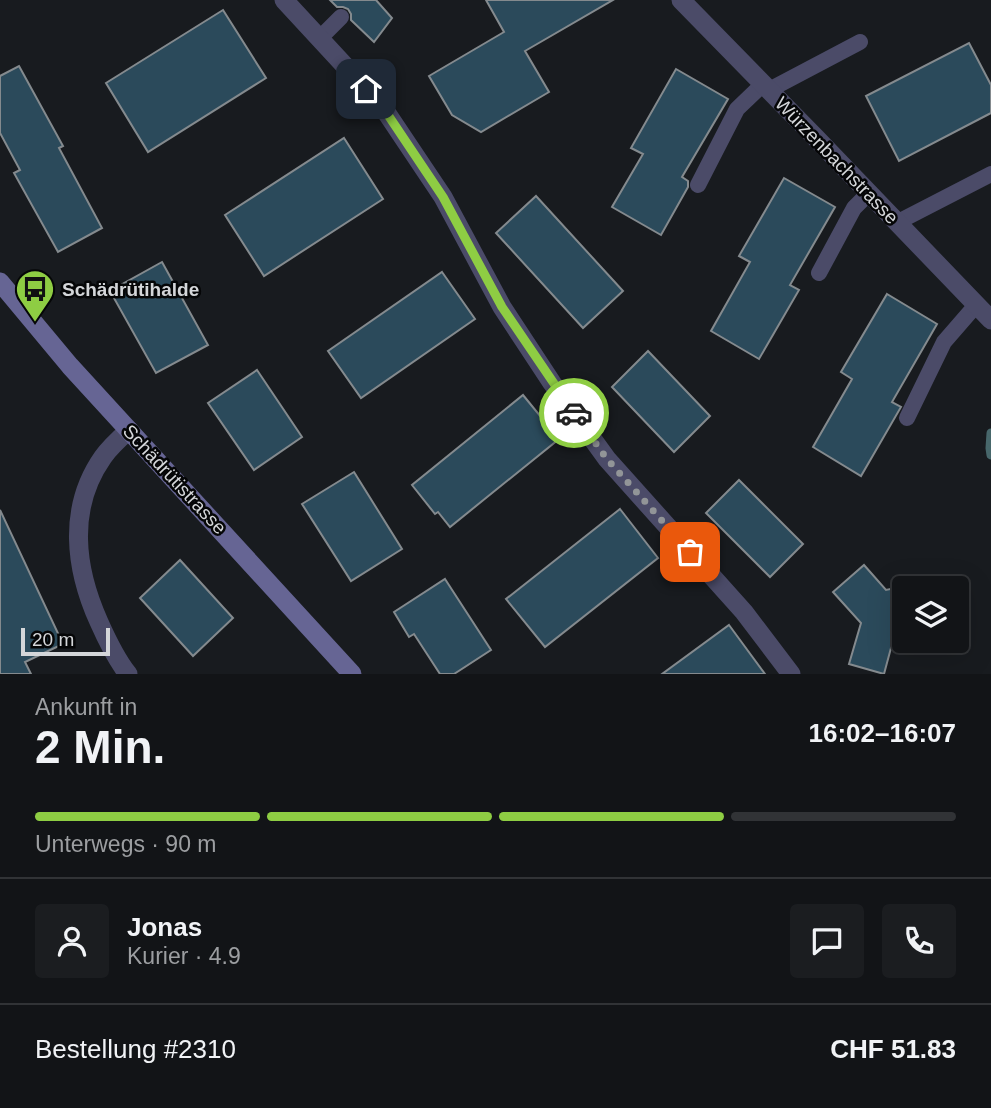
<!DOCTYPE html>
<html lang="de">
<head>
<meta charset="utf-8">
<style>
  body { margin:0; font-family:Arial,sans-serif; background:#1b1d20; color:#f1f3f6; height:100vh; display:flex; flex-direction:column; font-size:26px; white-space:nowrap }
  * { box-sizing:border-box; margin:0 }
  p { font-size:23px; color:#9c9ea1 }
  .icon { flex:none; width:38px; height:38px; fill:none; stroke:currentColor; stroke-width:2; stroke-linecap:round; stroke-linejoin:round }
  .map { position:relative; height:674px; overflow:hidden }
  .sheet { display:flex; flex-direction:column; background:#121417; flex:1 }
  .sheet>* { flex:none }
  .tools { position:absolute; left:892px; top:576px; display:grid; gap:14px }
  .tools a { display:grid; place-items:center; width:77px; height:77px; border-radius:7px; background:#121417; box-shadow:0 7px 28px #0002,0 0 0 2px #313336; font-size:35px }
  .scale { position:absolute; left:21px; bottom:18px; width:89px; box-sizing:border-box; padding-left:7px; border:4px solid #d4d6d9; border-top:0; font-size:19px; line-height:24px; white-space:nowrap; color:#d4d6d9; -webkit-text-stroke:5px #050607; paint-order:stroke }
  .pin { position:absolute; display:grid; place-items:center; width:60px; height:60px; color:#fff; margin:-30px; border-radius:14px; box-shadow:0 4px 10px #0006 }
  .courier { position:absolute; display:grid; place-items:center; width:70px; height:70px; margin:-35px; border:5px solid #8ecd43; border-radius:50%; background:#fff; color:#222; box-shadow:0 2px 9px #0007 }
  .head em { font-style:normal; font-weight:800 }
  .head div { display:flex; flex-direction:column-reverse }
  .head { display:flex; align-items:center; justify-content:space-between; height:119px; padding:0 35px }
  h1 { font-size:46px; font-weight:800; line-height:52px }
  .bar { display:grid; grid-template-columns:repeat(4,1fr); gap:10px 7px; align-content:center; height:84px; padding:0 35px }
  .bar i { height:9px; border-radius:5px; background:#313336 }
  .bar .selected { background:#8ecd43 }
  .bar p { grid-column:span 4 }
  .line { display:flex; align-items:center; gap:18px; padding:0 35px; border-top:2px solid #313336 }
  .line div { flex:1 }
  .round { display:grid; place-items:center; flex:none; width:74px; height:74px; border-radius:7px; background:#1b1d20 }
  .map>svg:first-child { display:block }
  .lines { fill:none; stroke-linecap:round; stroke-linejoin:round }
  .stream { stroke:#47676b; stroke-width:9 }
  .building { fill:#2b4a5b; stroke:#848a8e; stroke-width:2 }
  .service { stroke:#4b4b68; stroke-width:16 }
  .minor { stroke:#4b4b68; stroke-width:19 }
  .secondary { stroke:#666594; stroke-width:19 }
  .done { stroke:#929598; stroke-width:7; stroke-dasharray:0 12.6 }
  .route { stroke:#8ecd43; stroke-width:9 }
  .labels { text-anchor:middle; stroke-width:5; stroke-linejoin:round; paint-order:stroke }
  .street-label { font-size:19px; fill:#d4d6d9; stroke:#050607 }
  .poi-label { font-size:19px; font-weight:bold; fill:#d4d6d9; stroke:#050607; text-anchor:start }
</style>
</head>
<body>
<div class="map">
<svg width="991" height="674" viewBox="0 0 991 674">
  <rect width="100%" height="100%" fill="#181b1f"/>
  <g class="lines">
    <polyline class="stream" points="991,433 990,448 991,455"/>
  </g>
  <g class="building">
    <polygon points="330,0 376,0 392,18 374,42 351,20 351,14 348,9 343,7 337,7"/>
    <polygon points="486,0 613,0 525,51 549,92 481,132 452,115 429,76 504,32"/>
    <polygon points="223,10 266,78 148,152 106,83"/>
    <polygon points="969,43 991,85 991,113 899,161 866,96"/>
    <polygon points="19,66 63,146 59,148 102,228 58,252 14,173 20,170 0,133 0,76"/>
    <polygon points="676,69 728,99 682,177 688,181 688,187 661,235 612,207 643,154 631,148"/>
    <polygon points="344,138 383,199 264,276 225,215"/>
    <polygon points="784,178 835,207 790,285 799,290 759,359 711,331 750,262 739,256"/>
    <polygon points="536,196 623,291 583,328 496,233"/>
    <polygon points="162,262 208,345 156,373 110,291"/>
    <polygon points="442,272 475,319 361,398 328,351"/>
    <polygon points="887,294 937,324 892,402 901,407 861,476 813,447 852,379 841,372"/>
    <polygon points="648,351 710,416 674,452 612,387"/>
    <polygon points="257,370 302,437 254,470 208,403"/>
    <polygon points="523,395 559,439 450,527 438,512 435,514 412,485"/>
    <polygon points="354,472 402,549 351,581 302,504"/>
    <polygon points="739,480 803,544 770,577 706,513"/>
    <polygon points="620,509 658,558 545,647 506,599"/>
    <polygon points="0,510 63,644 25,662 31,674 0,674"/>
    <polygon points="180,560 233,618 193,656 140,598"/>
    <polygon points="864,565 886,590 905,586 905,631 895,633 884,674 849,664 861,623 833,592"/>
    <polygon points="445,579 491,650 454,674 440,674 414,634 409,637 394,612"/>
    <polygon points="729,625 765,674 662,674"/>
  </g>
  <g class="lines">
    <g class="service">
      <polyline points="319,39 341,17"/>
      <polyline points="769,90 860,42"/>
      <polyline points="698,185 737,109 763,84"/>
      <polyline points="898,222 991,174"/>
      <polyline points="819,273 854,208 869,193"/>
      <polyline points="907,418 944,342 977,304"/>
    </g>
    <g class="minor">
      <polyline points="284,0 382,106 443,197 502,307 552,383 607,459 744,612 791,674"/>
      <polyline points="681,0 816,138 991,320"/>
      <path d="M128,674C116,659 107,640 99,622C75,569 67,508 103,457C110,447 120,438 129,430"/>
    </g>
    <polyline class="secondary" points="0,282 70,366 352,674"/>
  </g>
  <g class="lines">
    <polyline class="done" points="574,413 607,459 690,552"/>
    <polyline class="route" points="366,89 382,106 443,197 502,307 574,413"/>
  </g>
  <defs>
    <g id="bus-pin" transform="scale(2.0125)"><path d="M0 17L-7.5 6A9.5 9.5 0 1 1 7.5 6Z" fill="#8ecd43" stroke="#050607"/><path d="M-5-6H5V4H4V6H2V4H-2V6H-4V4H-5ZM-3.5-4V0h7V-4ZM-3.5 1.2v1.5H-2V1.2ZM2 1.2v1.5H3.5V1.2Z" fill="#111"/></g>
  </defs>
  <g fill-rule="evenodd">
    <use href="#bus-pin" x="35" y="289"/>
  </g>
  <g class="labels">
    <g class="street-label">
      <text transform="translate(837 160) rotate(46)" y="7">Würzenbachstrasse</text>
      <text transform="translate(175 479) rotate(47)" y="7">Schädrütistrasse</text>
    </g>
    <g class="poi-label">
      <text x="62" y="296">Schädrütihalde</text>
    </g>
  </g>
</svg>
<div class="tools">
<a><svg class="icon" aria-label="layers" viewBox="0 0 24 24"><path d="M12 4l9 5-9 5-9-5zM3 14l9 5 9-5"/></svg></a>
</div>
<div class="scale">20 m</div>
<div class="pin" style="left:690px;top:552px;background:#ea580c"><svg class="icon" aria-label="bag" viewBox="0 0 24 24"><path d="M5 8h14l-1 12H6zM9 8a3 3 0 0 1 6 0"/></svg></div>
<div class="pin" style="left:366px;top:89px;background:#1f2937"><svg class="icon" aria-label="home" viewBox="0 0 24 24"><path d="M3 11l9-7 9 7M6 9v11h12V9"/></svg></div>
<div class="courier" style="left:574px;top:413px"><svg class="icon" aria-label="car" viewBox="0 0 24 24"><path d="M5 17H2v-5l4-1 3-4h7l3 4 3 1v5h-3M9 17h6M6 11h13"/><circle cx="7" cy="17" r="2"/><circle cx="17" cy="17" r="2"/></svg></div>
</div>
<section class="sheet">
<div class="head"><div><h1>2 Min.</h1><p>Ankunft in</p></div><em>16:02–16:07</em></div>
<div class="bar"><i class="selected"></i><i class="selected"></i><i class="selected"></i><i></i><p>Unterwegs · 90 m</p></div>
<div class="line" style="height:126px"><a class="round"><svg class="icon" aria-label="person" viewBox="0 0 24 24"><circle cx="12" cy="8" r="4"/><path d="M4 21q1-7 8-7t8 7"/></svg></a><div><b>Jonas</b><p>Kurier · 4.9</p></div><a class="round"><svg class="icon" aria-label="chat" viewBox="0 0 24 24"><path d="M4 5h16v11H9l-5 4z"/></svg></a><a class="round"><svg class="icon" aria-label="phone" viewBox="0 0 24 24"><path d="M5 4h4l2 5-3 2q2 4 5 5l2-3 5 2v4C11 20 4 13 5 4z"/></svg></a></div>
<div class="line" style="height:91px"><div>Bestellung #2310</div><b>CHF 51.83</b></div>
</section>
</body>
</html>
